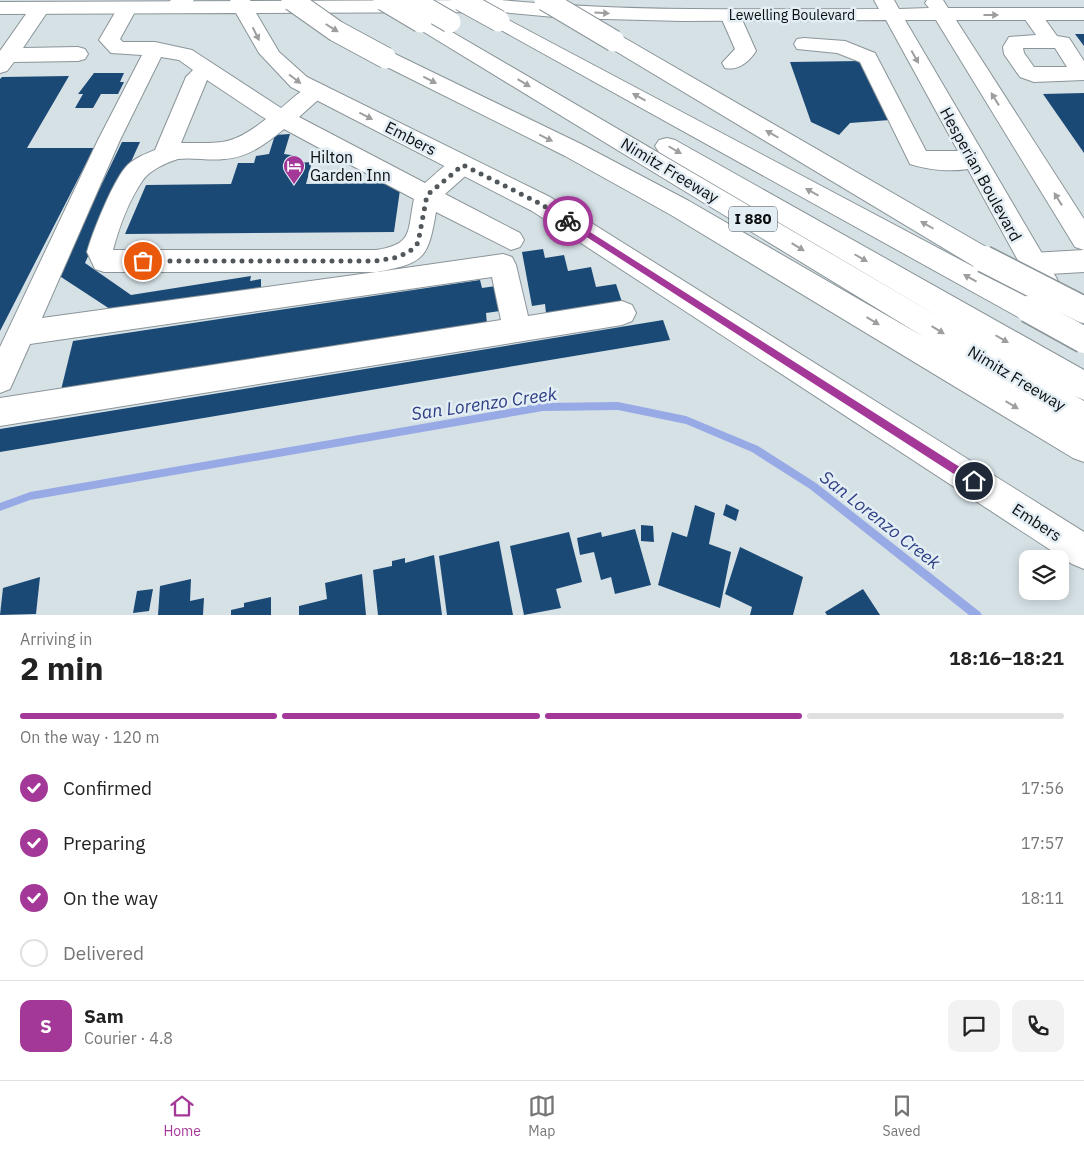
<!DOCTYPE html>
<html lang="en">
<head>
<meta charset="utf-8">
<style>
  body { margin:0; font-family:"IBM Plex Sans",sans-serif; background:#f2f2f2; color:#222; height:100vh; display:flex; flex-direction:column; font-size:19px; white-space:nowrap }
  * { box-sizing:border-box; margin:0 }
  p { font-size:16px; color:#767676 }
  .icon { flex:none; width:28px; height:28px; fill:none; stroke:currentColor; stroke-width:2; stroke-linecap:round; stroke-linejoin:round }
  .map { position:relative; height:615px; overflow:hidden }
  .details { display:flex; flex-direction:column; background:#fff; flex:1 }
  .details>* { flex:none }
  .fabs { position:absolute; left:1019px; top:550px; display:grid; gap:10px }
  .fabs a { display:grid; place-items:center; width:50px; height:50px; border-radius:10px; background:#fff; box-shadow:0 2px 12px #0003; font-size:25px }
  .pin { position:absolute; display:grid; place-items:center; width:42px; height:42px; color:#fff; margin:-21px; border:2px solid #fff; border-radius:50%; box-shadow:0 1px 5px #0007 }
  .courier { position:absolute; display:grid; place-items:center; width:50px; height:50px; margin:-25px; border:4px solid #a33898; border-radius:50%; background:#fff; color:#222; box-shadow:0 1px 6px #0007 }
  .headline em { font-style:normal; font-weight:700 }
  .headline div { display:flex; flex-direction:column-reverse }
  .headline { display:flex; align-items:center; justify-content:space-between; height:85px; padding:0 20px }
  h1 { font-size:32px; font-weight:700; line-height:38px }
  .bar { display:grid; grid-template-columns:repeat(4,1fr); gap:8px 5px; align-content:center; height:60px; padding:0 20px }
  .bar i { height:6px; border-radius:4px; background:#e0e0e0 }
  .bar .current { background:#a33898 }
  .bar p { grid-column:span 4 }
  .line { display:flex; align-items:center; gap:12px; padding:0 20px; border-top:1px solid #e0e0e0 }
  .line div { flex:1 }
  .round { display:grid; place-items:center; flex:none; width:52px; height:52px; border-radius:10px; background:#f2f2f2 }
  ol { padding:0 20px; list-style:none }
  li { display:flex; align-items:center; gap:15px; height:55px }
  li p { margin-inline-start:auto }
  li .icon { padding:5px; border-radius:50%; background:#a33898; color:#fff; stroke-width:4 }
  li:last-child { color:#767676 }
  li i { width:28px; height:28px; border:2px solid #e0e0e0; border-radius:50% }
  .tabs { display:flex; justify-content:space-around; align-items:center; height:70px; border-top:1px solid #e0e0e0; background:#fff; font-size:14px; color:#767676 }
  .tabs a { display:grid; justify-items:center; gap:2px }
  .tabs .current { color:#a33898 }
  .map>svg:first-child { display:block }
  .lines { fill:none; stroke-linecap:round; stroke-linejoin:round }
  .stream { fill:#97aae5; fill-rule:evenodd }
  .building { fill:#1b4975 }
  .minor-casing { stroke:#8a9499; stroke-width:2 }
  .major-casing { stroke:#8a9499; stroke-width:2 }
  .highway-casing { stroke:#8a9499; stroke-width:2 }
  .minor { fill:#fff; fill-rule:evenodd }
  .major { fill:#fff; fill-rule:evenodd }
  .highway { fill:#fff; fill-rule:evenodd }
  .highway-bridge-far1-casing { stroke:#8a9499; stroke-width:23; stroke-linecap:butt }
  .highway-bridge-casing { stroke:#8a9499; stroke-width:29; stroke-linecap:butt }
  .highway-bridge-far1 { stroke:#fff; stroke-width:21 }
  .highway-bridge { stroke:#fff; stroke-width:26 }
  .oneway { fill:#9d9e9f }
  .route { fill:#a33898 }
  .done { stroke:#51575a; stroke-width:5; stroke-dasharray:0 9 }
  .labels { text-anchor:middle; stroke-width:5; stroke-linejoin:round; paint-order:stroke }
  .far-street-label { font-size:14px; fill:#090d0f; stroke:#e3eef4 }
  .shield { fill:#e3eef4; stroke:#4a5054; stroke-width:1 }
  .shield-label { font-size:15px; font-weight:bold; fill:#090d0f }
  .street-label { font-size:16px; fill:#090d0f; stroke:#e3eef4 }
  .poi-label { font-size:16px; fill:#090d0f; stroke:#e3eef4; text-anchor:start }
  .water-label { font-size:18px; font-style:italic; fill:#2e3e84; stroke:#e3eef4 }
</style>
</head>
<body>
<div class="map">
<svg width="1084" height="615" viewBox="0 0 1084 615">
  <rect width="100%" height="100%" fill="#d6e1e6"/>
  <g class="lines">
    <polygon class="stream" points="618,402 686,416 758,446 816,483 980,612 982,615 969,615 810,489 752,452 686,424 618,410 543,411 30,500 0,511 0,503 30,492 543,403"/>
  </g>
  <g class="building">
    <polygon points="1075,34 1084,34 1084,46"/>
    <polygon points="860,61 890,120 850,123 839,135 811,122 790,62"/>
    <polygon points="94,73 124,73 120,82 124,82 118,94 101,94 93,108 75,108 83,94 78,94"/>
    <polygon points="69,76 27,148 94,148 0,331 0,79 2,77"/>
    <polygon points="1084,93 1084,153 1043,94"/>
    <polygon points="290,134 284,154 298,156 296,163 312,162 306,184 401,183 394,232 125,234 146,185 231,184 238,163 254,163 256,156 269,154 275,135"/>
    <polygon points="122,142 140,142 85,263 131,295 251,276 250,281 261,279 261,288 113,311 58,275"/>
    <polygon points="543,249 545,258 564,255 568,271 591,267 596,287 616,284 622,302 546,313 545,304 532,306 522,252"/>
    <polygon points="480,280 482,288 496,286 500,311 486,313 487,324 61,390 73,341"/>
    <polygon points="663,320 670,340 0,452 0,429"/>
    <polygon points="726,504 739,510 736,521 723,515"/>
    <polygon points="695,505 715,513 709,544 731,552 720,608 658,585 672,532 687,537"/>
    <polygon points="641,525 653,526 654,542 641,541"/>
    <polygon points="635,529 651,585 615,594 611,577 601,580 594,552 580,555 577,538 601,532 602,537"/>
    <polygon points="569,532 582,582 556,589 561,608 524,615 510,546"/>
    <polygon points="499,541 513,615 447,615 439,556"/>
    <polygon points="740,547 803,577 793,615 750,615 752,607 725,594"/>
    <polygon points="434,555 442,615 378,615 373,570 392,566 392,561 405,558 405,563"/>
    <polygon points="362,574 366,615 299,615 299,606 327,599 325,583"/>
    <polygon points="40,577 36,614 0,615 3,588"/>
    <polygon points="191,579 190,601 204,598 203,615 158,615 160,586"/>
    <polygon points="153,589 149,611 133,613 137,591"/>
    <polygon points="863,589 880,615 827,615 825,612"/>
    <polygon points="271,597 271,615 231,615 231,610 244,607 244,603"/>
  </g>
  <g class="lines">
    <g class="minor-casing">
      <g id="minor">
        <polygon points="40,2 47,4 50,8 23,48 78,47 85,49 88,54 85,59 78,61 14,62 7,71 0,73 0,51 33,4"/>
        <path d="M127,2L134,4L137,8L120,39L123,42H155L192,50L281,108C294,98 308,81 325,86L328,91L299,117L425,183C439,172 453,153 471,159L475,165L471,171L445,194L520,233L524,240L520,247L511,250L436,212C428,258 425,263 377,272L503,254L512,257L516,265L528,316L622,301L632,305L636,313L632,321L622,325L0,426V398L501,320L492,277L30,344L10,389L0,393V347L98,140L142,55L111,53L99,40L120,4ZM161,57L179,60L193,70L186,77L155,150C145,154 132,159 125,168C112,184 93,231 87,252L95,269L104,272H376L42,318L120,140ZM207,80L261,116L266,119C232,146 223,143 181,143ZM284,129L414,199C407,232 414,244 376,250H113C119,227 129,200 143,180C149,171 167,162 178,159C193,157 209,161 224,159C248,158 267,143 284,129Z"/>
        <path d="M730,9L737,11L740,15L756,51C749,62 738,71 725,68L722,63L735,49L720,15L723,11Z"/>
        <path d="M1032,9L1039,11L1057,36L1069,38L1084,61V80L1034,82L1020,77L1004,54L1003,47L1009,37L1036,35L1022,15L1025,11ZM1023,48H1055L1067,67H1034L1024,53Z"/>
        <path d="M804,38L845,41L875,53L926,151H973L981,154L985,160L981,166C959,173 932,171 910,164L860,62L837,53L797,49L794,44L797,39Z"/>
      </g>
    </g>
    <g class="major-casing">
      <path id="major" d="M501,0C627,12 753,9 879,9L874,0H894L899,9L929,8L925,3L927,0H943L948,8H1084V20H956L1084,219V250L1075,247L936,20H905L1057,279L1060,287L1057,295L1047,298L1037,295L886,20L683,21L565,18L501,12L256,13L279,52L307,77L550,197L1084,532V569L1072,564L532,211L291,87L259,53L236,13L0,14V2Z"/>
    </g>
    <g class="highway-casing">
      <g id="highway">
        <path d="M171,0H194C187,9 177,14 166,11L163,7Z"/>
        <polygon points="230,0 250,0 253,7 250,11 236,11"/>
        <polygon points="499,15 1038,301 1042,309 1038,317 1028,321 1018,317 492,25 489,21 492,17"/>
        <polygon points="421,16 428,18 948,322 659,152 655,146 659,140 667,138 675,140 1084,370 1084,400 1075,396 1084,401 1084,462 1073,458 671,215 565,156 379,63 376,58 379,53 386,51 393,53 581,144 689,201 924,337 414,26 411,22 414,18"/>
        <polygon points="614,35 621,36 993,251 997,259 993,267 984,270 975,267 607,46 604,41 607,36"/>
        <polygon points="1084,250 1084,272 1032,275 1023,272 1019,264 1023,256 1032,253"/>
      </g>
    </g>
    <use href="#minor" class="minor"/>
    <use href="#major" class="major"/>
    <use href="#highway" class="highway"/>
    <g class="highway-bridge-far1-casing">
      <g id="highway-bridge-far1">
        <polyline points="292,0 336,31 386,58"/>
        <polyline points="384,0 421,22"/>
        <polyline points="412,0 450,22"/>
        <polyline points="461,0 499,21"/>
        <polyline points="545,0 614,41"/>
      </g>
    </g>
    <g class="highway-bridge-casing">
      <g id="highway-bridge">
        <polyline points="984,259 1084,310"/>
        <polyline points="1028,309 1084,340"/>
      </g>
    </g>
    <use href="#highway-bridge-far1" class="highway-bridge-far1"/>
    <use href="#highway-bridge" class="highway-bridge"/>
  </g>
  <defs><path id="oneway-solid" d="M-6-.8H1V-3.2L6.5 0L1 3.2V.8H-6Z" transform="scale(1.25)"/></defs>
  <g class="oneway">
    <use href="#oneway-solid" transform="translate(602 13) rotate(3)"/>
    <use href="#oneway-solid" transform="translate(991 15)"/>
    <use href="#oneway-solid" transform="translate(332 28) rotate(32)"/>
    <use href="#oneway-solid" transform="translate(256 34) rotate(64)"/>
    <use href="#oneway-solid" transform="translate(915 57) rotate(61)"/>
    <use href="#oneway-solid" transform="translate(295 79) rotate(37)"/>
    <use href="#oneway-solid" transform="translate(430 80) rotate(27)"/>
    <use href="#oneway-solid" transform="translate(524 83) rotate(31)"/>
    <use href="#oneway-solid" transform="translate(639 97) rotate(-151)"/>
    <use href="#oneway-solid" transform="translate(995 99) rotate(-122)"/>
    <use href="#oneway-solid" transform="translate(366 116) rotate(27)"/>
    <use href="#oneway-solid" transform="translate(772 134) rotate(-150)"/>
    <use href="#oneway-solid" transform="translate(546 138) rotate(26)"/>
    <use href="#oneway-solid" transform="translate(675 150) rotate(30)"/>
    <use href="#oneway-solid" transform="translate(812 192) rotate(-151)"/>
    <use href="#oneway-solid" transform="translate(1058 199) rotate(-122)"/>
    <use href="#oneway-solid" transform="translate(927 225) rotate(-150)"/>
    <use href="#oneway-solid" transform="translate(798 247) rotate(31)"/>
    <use href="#oneway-solid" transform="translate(861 258) rotate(30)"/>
    <use href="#oneway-solid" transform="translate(970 278) rotate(-151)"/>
    <use href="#oneway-solid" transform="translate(873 321) rotate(31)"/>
    <use href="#oneway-solid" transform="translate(938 330) rotate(31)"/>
    <use href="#oneway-solid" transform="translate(1002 339) rotate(30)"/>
    <use href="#oneway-solid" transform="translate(1012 405) rotate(31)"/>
  </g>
  <polygon class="route" points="568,218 977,478 977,485 971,485 565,223 564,221"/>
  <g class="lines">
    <polyline class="done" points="143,261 376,261 394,258 409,252 418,243 427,195 463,165 541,204 568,221"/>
  </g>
  <defs>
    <g id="hotel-pin" transform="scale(1.125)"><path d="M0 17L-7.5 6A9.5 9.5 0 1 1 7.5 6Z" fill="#a33898" stroke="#e3eef4"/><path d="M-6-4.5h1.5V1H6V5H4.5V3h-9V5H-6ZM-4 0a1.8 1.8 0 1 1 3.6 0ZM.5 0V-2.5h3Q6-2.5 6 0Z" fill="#fff"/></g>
  </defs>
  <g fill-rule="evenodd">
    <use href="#hotel-pin" x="294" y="166"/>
  </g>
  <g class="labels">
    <g class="far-street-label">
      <text x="792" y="20">Lewelling Boulevard</text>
    </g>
    <rect class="shield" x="729" y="206.5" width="48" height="25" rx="4"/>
    <g class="shield-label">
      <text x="753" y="224">I 880</text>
    </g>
    <g class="street-label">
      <text transform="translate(411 138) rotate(27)" y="6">Embers</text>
      <text transform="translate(670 170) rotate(31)" y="6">Nimitz Freeway</text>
      <text transform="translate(981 174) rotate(61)" y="6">Hesperian Boulevard</text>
      <text transform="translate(1017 378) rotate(31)" y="6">Nimitz Freeway</text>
      <text transform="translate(1037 522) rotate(33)" y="6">Embers</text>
    </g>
    <g class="poi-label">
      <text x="310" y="163">Hilton<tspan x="310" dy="18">Garden Inn</tspan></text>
    </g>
    <g class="water-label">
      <text transform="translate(484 404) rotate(-8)" y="6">San Lorenzo Creek</text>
      <text transform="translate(880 520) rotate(38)" y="6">San Lorenzo Creek</text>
    </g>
  </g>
</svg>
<div class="fabs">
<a><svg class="icon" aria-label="layers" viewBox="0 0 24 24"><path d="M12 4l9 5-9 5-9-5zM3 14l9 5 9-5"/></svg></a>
</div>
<div class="pin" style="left:143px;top:261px;background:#ea580c"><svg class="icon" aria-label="bag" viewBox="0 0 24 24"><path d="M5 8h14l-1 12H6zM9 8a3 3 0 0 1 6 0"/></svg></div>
<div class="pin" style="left:974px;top:481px;background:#1f2937"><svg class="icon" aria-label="home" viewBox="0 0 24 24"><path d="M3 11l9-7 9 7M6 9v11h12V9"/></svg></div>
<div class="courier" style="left:568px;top:221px"><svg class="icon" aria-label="bike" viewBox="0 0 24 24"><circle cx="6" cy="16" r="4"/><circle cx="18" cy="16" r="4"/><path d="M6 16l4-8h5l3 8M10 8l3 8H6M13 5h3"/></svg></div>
</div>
<section class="details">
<div class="headline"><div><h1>2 min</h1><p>Arriving in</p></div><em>18:16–18:21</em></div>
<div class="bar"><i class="current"></i><i class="current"></i><i class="current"></i><i></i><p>On the way · 120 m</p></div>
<ol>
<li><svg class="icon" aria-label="check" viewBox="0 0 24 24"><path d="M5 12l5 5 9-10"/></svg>Confirmed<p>17:56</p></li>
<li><svg class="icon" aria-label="check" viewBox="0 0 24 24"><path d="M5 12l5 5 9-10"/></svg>Preparing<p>17:57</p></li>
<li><svg class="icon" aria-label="check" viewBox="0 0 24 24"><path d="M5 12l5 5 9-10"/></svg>On the way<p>18:11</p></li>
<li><i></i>Delivered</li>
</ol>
<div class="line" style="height:90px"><b class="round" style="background:#a33898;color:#fff">S</b><div><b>Sam</b><p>Courier · 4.8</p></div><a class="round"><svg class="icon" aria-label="chat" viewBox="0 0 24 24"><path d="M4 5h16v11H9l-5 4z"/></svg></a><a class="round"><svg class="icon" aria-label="phone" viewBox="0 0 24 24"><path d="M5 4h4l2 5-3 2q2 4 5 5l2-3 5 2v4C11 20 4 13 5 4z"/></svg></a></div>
</section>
<nav class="tabs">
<a class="current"><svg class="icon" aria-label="home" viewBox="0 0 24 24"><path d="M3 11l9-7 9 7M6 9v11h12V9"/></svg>Home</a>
<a><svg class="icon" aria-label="map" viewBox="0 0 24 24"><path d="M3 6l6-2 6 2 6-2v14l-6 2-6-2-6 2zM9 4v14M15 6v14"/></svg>Map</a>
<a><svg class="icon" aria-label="saved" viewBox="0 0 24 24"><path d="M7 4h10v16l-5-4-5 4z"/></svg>Saved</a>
</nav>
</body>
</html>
